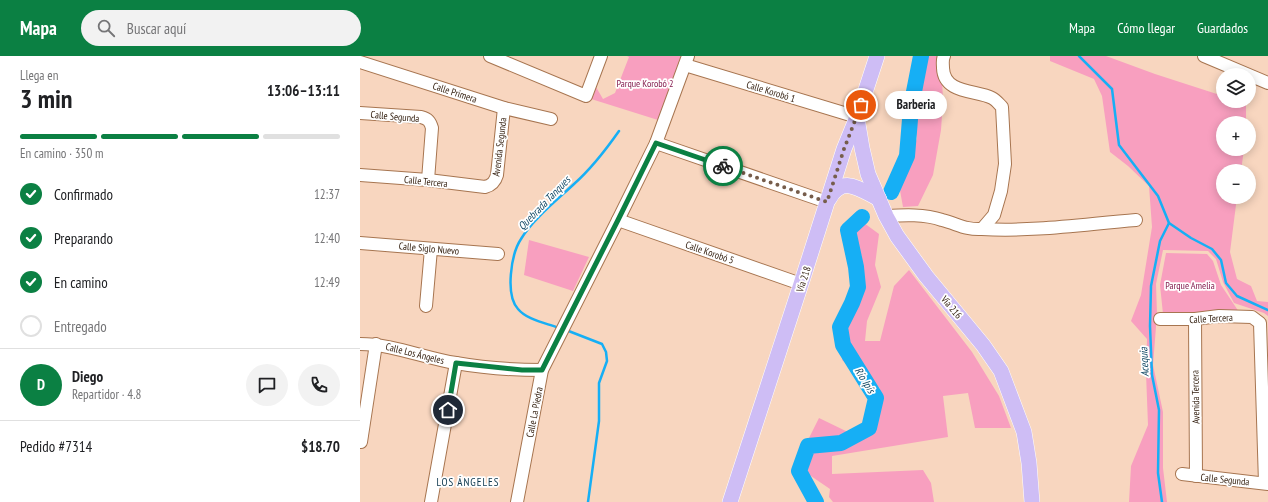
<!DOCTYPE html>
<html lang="es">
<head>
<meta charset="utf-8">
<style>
  body { margin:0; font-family:"PT Sans Narrow",sans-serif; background:#f2f2f2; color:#202124; height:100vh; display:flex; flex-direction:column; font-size:15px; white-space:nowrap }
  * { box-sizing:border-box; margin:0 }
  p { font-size:13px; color:#757577 }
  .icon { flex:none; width:22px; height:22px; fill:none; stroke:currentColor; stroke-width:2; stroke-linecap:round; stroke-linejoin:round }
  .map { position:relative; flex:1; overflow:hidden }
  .sheet { display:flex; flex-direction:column; background:#fff; width:360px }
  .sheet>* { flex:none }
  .tools { position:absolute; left:856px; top:12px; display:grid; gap:8px }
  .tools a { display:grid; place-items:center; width:40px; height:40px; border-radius:50%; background:#fff; box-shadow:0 2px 10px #0003; font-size:20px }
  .pin { position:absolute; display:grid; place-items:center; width:34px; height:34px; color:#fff; margin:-17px; border:2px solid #fff; border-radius:50%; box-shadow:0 1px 4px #0007 }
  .courier { position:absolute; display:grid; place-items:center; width:40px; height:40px; margin:-20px; border:3px solid #0b8043; border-radius:50%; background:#fff; color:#222; box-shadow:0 1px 5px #0007 }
  .bubble { position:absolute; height:28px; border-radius:14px; background:#fff; box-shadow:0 2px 10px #0003; font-size:13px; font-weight:600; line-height:28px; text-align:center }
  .summary em { font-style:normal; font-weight:600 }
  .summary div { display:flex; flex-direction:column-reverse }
  .summary { display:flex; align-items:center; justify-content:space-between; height:68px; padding:0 20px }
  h1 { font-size:26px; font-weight:600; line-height:30px }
  .bar { display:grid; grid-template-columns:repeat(4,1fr); gap:6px 4px; align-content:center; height:48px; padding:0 20px }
  .bar i { height:5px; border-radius:3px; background:#e0e0e0 }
  .bar .on { background:#0b8043 }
  .bar p { grid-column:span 4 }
  .line { display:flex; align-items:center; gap:10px; padding:0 20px; border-top:1px solid #e0e0e0 }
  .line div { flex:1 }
  .round { display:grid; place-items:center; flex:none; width:42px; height:42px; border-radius:21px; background:#f2f2f2 }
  ol { padding:0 20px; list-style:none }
  li { display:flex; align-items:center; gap:12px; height:44px }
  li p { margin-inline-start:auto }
  li .icon { padding:4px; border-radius:50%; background:#0b8043; color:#fff; stroke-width:4 }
  li:last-child { color:#757577 }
  li i { width:22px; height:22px; border:2px solid #e0e0e0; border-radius:50% }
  header { display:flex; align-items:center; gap:24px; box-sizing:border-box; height:56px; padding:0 20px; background:#0b8043; color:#fff }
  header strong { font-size:19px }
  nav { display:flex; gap:22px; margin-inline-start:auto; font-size:14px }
  .search { width:280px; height:36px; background:#f2f2f2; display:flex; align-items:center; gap:10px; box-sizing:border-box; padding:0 14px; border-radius:22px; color:#757577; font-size:15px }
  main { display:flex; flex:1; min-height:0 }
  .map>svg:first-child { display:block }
  .green { fill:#f89fbf }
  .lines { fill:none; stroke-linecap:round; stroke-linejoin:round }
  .stream { stroke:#16aff5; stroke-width:2.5 }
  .river { stroke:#16aff5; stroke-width:16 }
  .minor-casing { stroke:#a77550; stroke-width:14 }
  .major-casing { stroke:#fff; stroke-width:16 }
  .minor { stroke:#fff; stroke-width:12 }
  .major { stroke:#cebdf5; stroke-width:15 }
  .done { stroke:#765d4b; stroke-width:4; stroke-dasharray:0 7.2 }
  .route { stroke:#0b8043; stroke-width:5 }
  .labels { text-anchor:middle; stroke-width:3.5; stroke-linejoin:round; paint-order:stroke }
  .park-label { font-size:10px; fill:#841c4e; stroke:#fff }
  .street-label { font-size:10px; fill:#301c0c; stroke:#fff }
  .water-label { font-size:11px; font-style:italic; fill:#134965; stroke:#fff }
  .neighbourhood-label { font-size:11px; letter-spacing:1px; fill:#0d374d; stroke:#fff }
</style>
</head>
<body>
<header>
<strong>Mapa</strong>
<div class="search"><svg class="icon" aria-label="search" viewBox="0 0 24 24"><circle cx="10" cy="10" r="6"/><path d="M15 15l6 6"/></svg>Buscar aquí</div>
<nav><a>Mapa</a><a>Cómo llegar</a><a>Guardados</a></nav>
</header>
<main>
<section class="sheet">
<div class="summary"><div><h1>3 min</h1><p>Llega en</p></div><em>13:06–13:11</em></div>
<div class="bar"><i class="on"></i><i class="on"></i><i class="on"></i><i></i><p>En camino · 350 m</p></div>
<ol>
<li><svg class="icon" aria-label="check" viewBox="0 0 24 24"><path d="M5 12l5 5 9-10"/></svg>Confirmado<p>12:37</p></li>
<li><svg class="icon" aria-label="check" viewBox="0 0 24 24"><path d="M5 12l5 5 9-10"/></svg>Preparando<p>12:40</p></li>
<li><svg class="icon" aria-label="check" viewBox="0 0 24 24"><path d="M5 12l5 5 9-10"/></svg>En camino<p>12:49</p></li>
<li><i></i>Entregado</li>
</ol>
<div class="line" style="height:72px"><b class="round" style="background:#0b8043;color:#fff">D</b><div><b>Diego</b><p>Repartidor · 4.8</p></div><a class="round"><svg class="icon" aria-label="chat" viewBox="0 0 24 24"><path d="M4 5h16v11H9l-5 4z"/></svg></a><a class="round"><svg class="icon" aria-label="phone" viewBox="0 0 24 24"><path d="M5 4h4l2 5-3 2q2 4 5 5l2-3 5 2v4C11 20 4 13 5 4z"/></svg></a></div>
<div class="line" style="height:52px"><div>Pedido #7314</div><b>$18.70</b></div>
</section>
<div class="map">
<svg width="908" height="446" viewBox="0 0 908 446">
  <rect width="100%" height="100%" fill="#f8d6bf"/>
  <g class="green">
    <polygon points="244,0 247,0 236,31 243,43 255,37 269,1 267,0 321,0 298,64 228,42"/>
    <polygon points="561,0 581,0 583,45 581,74 573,119 558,150 543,151 539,129 548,111 557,82 551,51"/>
    <polygon points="690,0 746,0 795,18 863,40 863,45 879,45 886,47 886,67 863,67 863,93 884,93 881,115 863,115 863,141 877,141 870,196 877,223 891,230 897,245 908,246 908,260 904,257 874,247 863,226 856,203 848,195 803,194 796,228 797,258 793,309 803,356 803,412 807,446 769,446 771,410 788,369 786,317 787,283 771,265 781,239 792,171 789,130 768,110 750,96 742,40 734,23 690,5"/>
    <polygon points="504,167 519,178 515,209 521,231 507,265 505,285 520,285 534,230 549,214 612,296 639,340 651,372 615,372 608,337 583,340 588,381 472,400 472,418 563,414 571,427 574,446 473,446 469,441 470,433 448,418 444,396 449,382 459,362 492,378 509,362 520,332 495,315 482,304 492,247 498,231 502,201 492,177"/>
    <polygon points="169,184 229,201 213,235 164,219"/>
    <polygon points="806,197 847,198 853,205 861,229 879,256 803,258 800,229"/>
  </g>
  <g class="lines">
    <g class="stream">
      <polyline points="719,0 752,33 759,89 798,140 809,167 831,182 852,193 861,204 866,227 877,240 908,254"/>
      <path d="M199,272C186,267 167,264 158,253C145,239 151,198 161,183C172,164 197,144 214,128C232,112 245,95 259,75"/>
      <polyline points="206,274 242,288 246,296 247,305 239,327 239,365 228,446"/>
      <polyline points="802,446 798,417 799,354 792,319 790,270 791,230 800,185 809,167"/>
    </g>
    <g class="river">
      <polyline points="531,136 547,100 551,51 561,0"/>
      <polyline points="456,446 439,415 448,390 481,387 509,372 516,342 483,289 480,271 492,247 498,231 496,211 488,174 502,161"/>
    </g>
    <g class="minor-casing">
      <g id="minor">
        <polyline points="130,0 226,40 241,0"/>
        <polyline points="844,0 908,27"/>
        <polyline points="0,6 144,52 191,63"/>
        <polyline points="325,9 497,61"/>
        <path d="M0,57L61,61C68,63 70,65 72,72L68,124"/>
        <polyline points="296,87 467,146"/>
        <path d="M0,119L68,124L125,131C132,129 135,126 137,119L144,52"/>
        <path d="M526,160C545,159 564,158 582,164C598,168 605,174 622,173L634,159L641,135L645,108L642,51C639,48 636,44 632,42C616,34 584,38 583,12C583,8 582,4 584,0"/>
        <polyline points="258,164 441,228"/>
        <path d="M622,173C673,176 725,168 776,164"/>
        <polyline points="0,187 138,198"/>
        <polyline points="66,250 71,193"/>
        <polyline points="800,263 835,263 859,260 892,261 900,267 905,427"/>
        <polyline points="835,263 836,420"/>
        <path d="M0,288C33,288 64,302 96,307C124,312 154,314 182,314"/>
        <polyline points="1,386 16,288"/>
        <polyline points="822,418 908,428"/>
        <polyline points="71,446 96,307"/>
        <polyline points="157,446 182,314 258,164 296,87 328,0"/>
      </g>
    </g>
    <g class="major-casing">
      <g id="major">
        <polyline points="497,62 502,92 508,118 526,160 537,180 566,220 623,289 641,315 664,376 669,407 672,446"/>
        <path d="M469,143C483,118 501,134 519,143"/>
        <polyline points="370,446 441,228 484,93 497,61 517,0"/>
      </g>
    </g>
    <use href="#minor" class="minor"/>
    <use href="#major" class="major"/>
  </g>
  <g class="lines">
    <polyline class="done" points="363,110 467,146 484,93 501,49"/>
    <polyline class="route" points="88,354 96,307 162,314 182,314 258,164 296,87 363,110"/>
  </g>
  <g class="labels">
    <g class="park-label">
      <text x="285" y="31">Parque Korobó 2</text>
      <text x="830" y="233">Parque Amelia</text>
    </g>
    <g class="street-label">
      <text transform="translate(411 35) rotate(17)" y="4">Calle Korobó 1</text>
      <text transform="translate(95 36) rotate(18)" y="4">Calle Primera</text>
      <text transform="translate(35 60) rotate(5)" y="4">Calle Segunda</text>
      <text transform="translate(139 91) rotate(-83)" y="4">Avenida Segunda</text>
      <text transform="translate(66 125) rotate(6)" y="4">Calle Tercera</text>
      <text transform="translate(69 192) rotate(5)" y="4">Calle Siglo Nuevo</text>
      <text transform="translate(350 196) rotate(19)" y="4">Calle Korobó 5</text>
      <text transform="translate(443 223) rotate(-72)" y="4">Vía 218</text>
      <text transform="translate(592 251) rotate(50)" y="4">Vía 216</text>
      <text transform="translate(851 262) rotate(-3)" y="4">Calle Tercera</text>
      <text transform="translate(55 297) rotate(14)" y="4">Calle Los Ángeles</text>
      <text transform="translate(835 341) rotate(-91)" y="4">Avenida Tercera</text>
      <text transform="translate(174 356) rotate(-79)" y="4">Calle La Piedra</text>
      <text transform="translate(865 423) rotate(6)" y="4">Calle Segunda</text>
    </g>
    <g class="water-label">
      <text transform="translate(184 147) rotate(-46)" y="4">Quebrada Tanques</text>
      <text transform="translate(784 306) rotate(-93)" y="4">Acequia</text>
      <text transform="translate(505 324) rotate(58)" y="4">Río Ipís</text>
    </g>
    <g class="neighbourhood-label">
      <text x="108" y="430">LOS ÁNGELES</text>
    </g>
  </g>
</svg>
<div class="tools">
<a><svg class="icon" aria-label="layers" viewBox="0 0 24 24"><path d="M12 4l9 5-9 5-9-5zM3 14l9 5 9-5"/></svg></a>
<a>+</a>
<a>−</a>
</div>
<div class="pin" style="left:501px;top:49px;background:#ea580c"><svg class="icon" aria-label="bag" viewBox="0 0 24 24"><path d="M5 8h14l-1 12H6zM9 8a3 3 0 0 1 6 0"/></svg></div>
<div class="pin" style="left:88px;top:354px;background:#1f2937"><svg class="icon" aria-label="home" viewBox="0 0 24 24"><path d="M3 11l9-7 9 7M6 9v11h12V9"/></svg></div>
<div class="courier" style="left:363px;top:110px"><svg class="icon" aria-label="bike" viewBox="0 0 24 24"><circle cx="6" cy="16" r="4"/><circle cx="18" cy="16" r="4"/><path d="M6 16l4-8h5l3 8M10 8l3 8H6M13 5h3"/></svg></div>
<div class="bubble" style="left:525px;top:35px;width:62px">Barberia</div>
</div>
</main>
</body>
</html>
